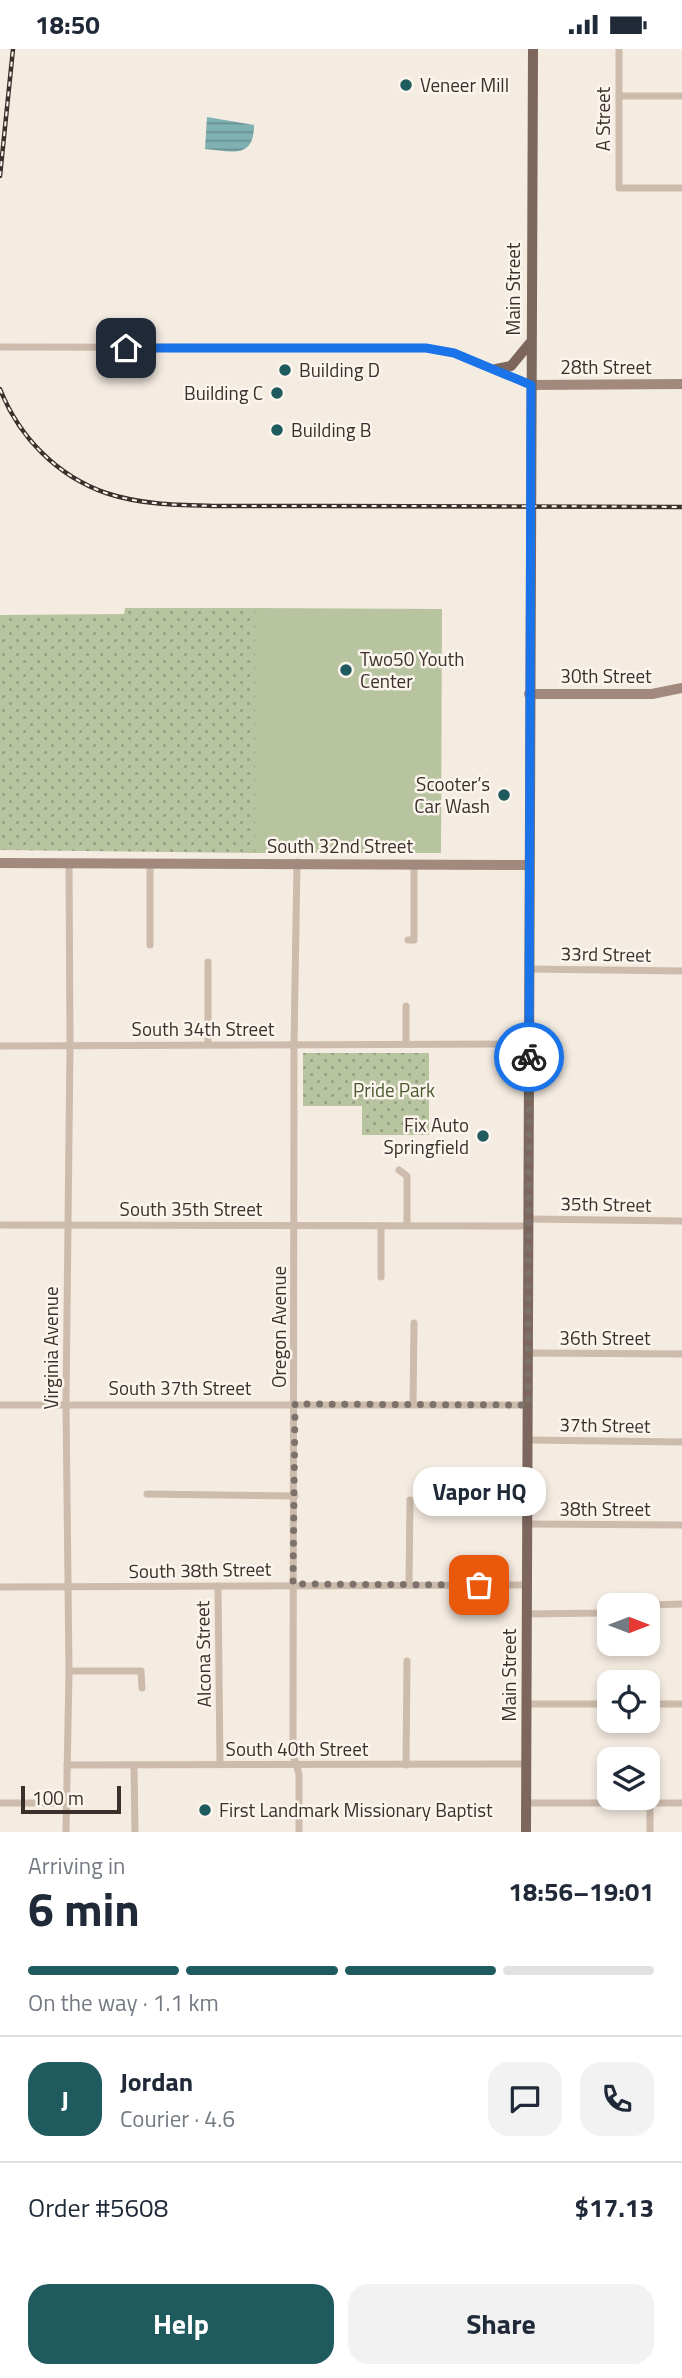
<!DOCTYPE html>
<html lang="en">
<head>
<meta charset="utf-8">
<style>
  body { margin:0; font-family:"Titillium Web",sans-serif; background:#f2f2f3; color:#1f2937; height:100vh; display:flex; flex-direction:column; font-size:26px; white-space:nowrap }
  * { box-sizing:border-box; margin:0 }
  p { font-size:23px; color:#747a83 }
  .icon { flex:none; width:38px; height:38px; fill:none; stroke:currentColor; stroke-width:2; stroke-linecap:round; stroke-linejoin:round }
  .map { position:relative; height:1783px; overflow:hidden }
  .drawer { display:flex; flex-direction:column; background:#fff; flex:1 }
  .drawer>* { flex:none }
  .needle { width:46px; rotate:90deg }
  .fabs { position:absolute; left:597px; top:1544px; display:grid; gap:14px }
  .fabs a { display:grid; place-items:center; width:63px; height:63px; border-radius:14px; background:#fff; box-shadow:0 4px 10px #0003; font-size:35px }
  .scale { position:absolute; left:21px; bottom:18px; width:100px; box-sizing:border-box; padding-left:7px; border:4px solid #3b302b; border-top:0; font-size:19px; line-height:24px; white-space:nowrap; color:#3b302b; -webkit-text-stroke:5px #fbf5ee; paint-order:stroke }
  .pin { position:absolute; display:grid; place-items:center; width:60px; height:60px; color:#fff; margin:-30px; border-radius:14px; box-shadow:0 4px 10px #0006 }
  .courier { position:absolute; display:grid; place-items:center; width:70px; height:70px; margin:-35px; border:5px solid #1a73e8; border-radius:50%; background:#fff; color:#222; box-shadow:0 2px 9px #0007 }
  .bubble { position:absolute; height:49px; border-radius:21px; background:#fff; box-shadow:0 4px 10px #0003; font-size:23px; font-weight:700; line-height:49px; text-align:center }
  .summary em { font-style:normal; font-weight:700 }
  .summary div { display:flex; flex-direction:column-reverse }
  .summary { display:flex; align-items:center; justify-content:space-between; height:119px; padding:0 28px }
  h1 { font-size:46px; font-weight:700; line-height:52px }
  .bar { display:grid; grid-template-columns:repeat(4,1fr); gap:10px 7px; align-content:center; height:84px; padding:0 28px }
  .bar i { height:9px; border-radius:5px; background:#e0e1e3 }
  .bar .selected { background:#1f5a5e }
  .bar p { grid-column:span 4 }
  .line { display:flex; align-items:center; gap:18px; padding:0 28px; border-top:2px solid #e0e1e3 }
  .line div { flex:1 }
  .round { display:grid; place-items:center; flex:none; width:74px; height:74px; border-radius:21px; background:#f2f2f3 }
  .primary-button { display:flex; gap:14px; margin-top:auto; padding:14px 28px }
  .primary-button a { flex:1; height:80px; border-radius:21px; background:#1f5a5e; color:#fff; font-size:28px; font-weight:700; line-height:80px; text-align:center }
  .primary-button a+a { background:#f2f2f3; color:#1f2937 }
  .status { display:flex; justify-content:space-between; align-items:center; height:49px; padding:0 35px; background:#fff; direction:ltr }
  .status svg { height:19px; fill:currentColor }
  .map>svg:first-child { display:block }
  .grass { fill:#b8c4a0 }
  .park { fill:url(#park-dots) }
  .water { fill:url(#water-rules) }
  .lines { fill:none; stroke-linecap:round; stroke-linejoin:round }
  .street { stroke:#cdbbac; stroke-width:7 }
  .secondary { stroke:#a18a7d; stroke-width:10 }
  .primary { stroke:#7d675c; stroke-width:10 }
  .rail-casing { stroke:#3b302b; stroke-width:4.5 }
  .rail { stroke:#fbf5ee; stroke-width:2; stroke-dasharray:5; stroke-linecap:butt }
  .done { stroke:#7c716b; stroke-width:7; stroke-dasharray:0 12.6 }
  .route { stroke:#1a73e8; stroke-width:9 }
  .poi-dot { fill:#1f5a5e; stroke:#fbf5ee; stroke-width:2.5 }
  .labels { text-anchor:middle; stroke-width:5; stroke-linejoin:round; paint-order:stroke }
  .poi-label { font-size:19px; fill:#3b302b; stroke:#fbf5ee; text-anchor:start }
  .street-label { font-size:19px; fill:#3b302b; stroke:#fbf5ee }
  .park-label { font-size:19px; fill:#4a5a2e; stroke:#fbf5ee }
</style>
</head>
<body>
<div class="status"><b>18:50</b><svg viewBox="0 0 49 12"><path d="M0 12V9h3v3zM5 12V6h3v6zM10 12V3h3v9zM15 12V0h3v12zM26 1h20v11H26zM47 4h2v5h-2z"/></svg></div>
<div class="map">
<svg width="682" height="1783" viewBox="0 0 682 1783">
  <defs>
    <pattern id="park-dots" width="8" height="8" patternUnits="userSpaceOnUse" patternTransform="scale(1.75)"><rect width="8" height="8" fill="#b8c4a0"/><path d="M2 2h.1M6 6h.1" fill="none" stroke="#97a083" stroke-width="1.8" stroke-linecap="round"/></pattern>
    <pattern id="water-rules" width="6" height="5" patternUnits="userSpaceOnUse" patternTransform="scale(1.75)"><rect width="6" height="5" fill="#7fb0b2"/><path d="M0 2.5h6" fill="none" stroke="#699091"/></pattern>
  </defs>
  <rect width="100%" height="100%" fill="#f4ebe1"/>
  <polygon class="grass" points="255,559 442,560 441,804 255,804"/>
  <g class="park">
    <polygon points="125,559 255,559 255,804 0,801 0,566 124,565"/>
    <polygon points="303,1004 429,1004 429,1086 362,1086 362,1057 303,1057"/>
  </g>
  <path class="water" d="M207,68L254,76C254,111 231,102 205,100Z"/>
  <g class="lines">
    <g class="street">
      <polyline points="619,0 619,139 682,139"/>
      <polyline points="619,47 682,47"/>
      <polyline points="0,298 426,299 455,304 531,336"/>
      <polyline points="297,813 294,996 293,1705 299,1725 299,1783"/>
      <polyline points="408,891 414,891 414,815"/>
      <polyline points="150,896 150,814"/>
      <polyline points="208,913 208,995"/>
      <polyline points="529,920 682,922"/>
      <polyline points="406,957 406,995"/>
      <polyline points="0,997 529,995"/>
      <polyline points="399,1121 407,1127 407,1176"/>
      <polyline points="529,1170 682,1172"/>
      <polyline points="0,1176 529,1177"/>
      <polyline points="381,1177 381,1228"/>
      <polyline points="528,1304 682,1305"/>
      <polyline points="413,1355 414,1274"/>
      <polyline points="0,1356 528,1356"/>
      <polyline points="528,1391 682,1393"/>
      <polyline points="147,1445 295,1447"/>
      <polyline points="527,1475 682,1476"/>
      <polyline points="409,1535 410,1451"/>
      <polyline points="218,1537 220,1715"/>
      <polyline points="0,1538 527,1536"/>
      <polyline points="648,1556 682,1555"/>
      <polyline points="527,1565 600,1564 609,1562"/>
      <polyline points="69,1622 141,1622 142,1639"/>
      <polyline points="527,1655 609,1655"/>
      <polyline points="648,1655 682,1655"/>
      <polyline points="67,1716 526,1715"/>
      <polyline points="406,1716 407,1612"/>
      <polyline points="134,1717 135,1783"/>
      <polyline points="0,1754 67,1754"/>
      <polyline points="526,1754 682,1754"/>
      <polyline points="66,1783 69,1622 66,1355 70,997 69,814"/>
      <polyline points="650,1783 650,1754"/>
    </g>
    <g class="secondary">
      <polyline points="531,336 682,335"/>
      <polyline points="529,645 652,645 682,639"/>
      <polyline points="0,814 529,816"/>
    </g>
    <g class="primary">
      <polyline points="496,320 511,317 530,294"/>
      <polyline points="526,1783 533,0"/>
    </g>
    <g class="rail-casing">
      <g id="rail">
        <polyline points="0,127 13,0"/>
        <path d="M0,340C19,388 57,427 106,444C142,456 179,456 216,457C249,457 283,457 317,457C438,457 560,457 682,458"/>
      </g>
    </g>
    <use href="#rail" class="rail"/>
  </g>
  <g class="lines">
    <polyline class="done" points="479,1536 293,1535 295,1355 528,1356 529,1008"/>
    <polyline class="route" points="126,299 426,299 454,304 531,336 529,1008"/>
  </g>
  <g class="poi-dot">
    <circle cx="406" cy="36" r="7"/>
    <circle cx="285" cy="321" r="7"/>
    <circle cx="277" cy="344" r="7"/>
    <circle cx="277" cy="381" r="7"/>
    <circle cx="346" cy="621" r="7"/>
    <circle cx="504" cy="746" r="7"/>
    <circle cx="483" cy="1087" r="7"/>
    <circle cx="205" cy="1761" r="7"/>
  </g>
  <g class="labels">
    <g class="poi-label">
      <text x="420" y="43">Veneer Mill</text>
      <text x="299" y="328">Building D</text>
      <text x="263" y="351" text-anchor="end">Building C</text>
      <text x="291" y="388">Building B</text>
      <text x="360" y="617">Two50 Youth<tspan x="360" dy="22">Center</tspan></text>
      <text x="490" y="742" text-anchor="end">Scooter’s<tspan x="490" dy="22">Car Wash</tspan></text>
      <text x="469" y="1083" text-anchor="end">Fix Auto<tspan x="469" dy="22">Springfield</tspan></text>
      <text x="219" y="1768">First Landmark Missionary Baptist</text>
    </g>
    <g class="street-label">
      <text transform="translate(603 70) rotate(-90)" y="7">A Street</text>
      <text transform="translate(513 240) rotate(-90)" y="7">Main Street</text>
      <text x="606" y="325">28th Street</text>
      <text x="606" y="634">30th Street</text>
      <text x="340" y="804">South 32nd Street</text>
      <text transform="translate(606 905) rotate(1)" y="7">33rd Street</text>
      <text x="203" y="987">South 34th Street</text>
      <text transform="translate(606 1155) rotate(1)" y="7">35th Street</text>
      <text x="191" y="1167">South 35th Street</text>
      <text transform="translate(279 1278) rotate(-90)" y="7">Oregon Avenue</text>
      <text x="605" y="1296">36th Street</text>
      <text transform="translate(51 1299) rotate(-90)" y="7">Virginia Avenue</text>
      <text x="180" y="1346">South 37th Street</text>
      <text transform="translate(605 1376) rotate(1)" y="7">37th Street</text>
      <text x="605" y="1467">38th Street</text>
      <text transform="translate(200 1521) rotate(-1)" y="7">South 38th Street</text>
      <text transform="translate(203 1605) rotate(-91)" y="7">Alcona Street</text>
      <text transform="translate(509 1626) rotate(-90)" y="7">Main Street</text>
      <text x="297" y="1707">South 40th Street</text>
    </g>
    <g class="park-label">
      <text x="394" y="1048">Pride Park</text>
    </g>
  </g>
</svg>
<div class="fabs">
<a><svg class="needle" viewBox="-14 -14 28 28"><path d="M0-13l5 13h-10z" fill="#e53935"/><path d="M0 13l5-13h-10z" fill="#747a83"/></svg></a>
<a><svg class="icon" aria-label="locate" viewBox="0 0 24 24"><circle cx="12" cy="12" r="6"/><path d="M12 2v4M12 18v4M2 12h4M18 12h4"/></svg></a>
<a><svg class="icon" aria-label="layers" viewBox="0 0 24 24"><path d="M12 4l9 5-9 5-9-5zM3 14l9 5 9-5"/></svg></a>
</div>
<div class="scale">100 m</div>
<div class="pin" style="left:479px;top:1536px;background:#ea580c"><svg class="icon" aria-label="bag" viewBox="0 0 24 24"><path d="M5 8h14l-1 12H6zM9 8a3 3 0 0 1 6 0"/></svg></div>
<div class="pin" style="left:126px;top:299px;background:#1f2937"><svg class="icon" aria-label="home" viewBox="0 0 24 24"><path d="M3 11l9-7 9 7M6 9v11h12V9"/></svg></div>
<div class="courier" style="left:529px;top:1008px"><svg class="icon" aria-label="bike" viewBox="0 0 24 24"><circle cx="6" cy="16" r="4"/><circle cx="18" cy="16" r="4"/><path d="M6 16l4-8h5l3 8M10 8l3 8H6M13 5h3"/></svg></div>
<div class="bubble" style="left:413px;top:1418px;width:133px">Vapor HQ</div>
</div>
<section class="drawer">
<div class="summary"><div><h1>6 min</h1><p>Arriving in</p></div><em>18:56–19:01</em></div>
<div class="bar"><i class="selected"></i><i class="selected"></i><i class="selected"></i><i></i><p>On the way · 1.1 km</p></div>
<div class="line" style="height:126px"><b class="round" style="background:#1f5a5e;color:#fff">J</b><div><b>Jordan</b><p>Courier · 4.6</p></div><a class="round"><svg class="icon" aria-label="chat" viewBox="0 0 24 24"><path d="M4 5h16v11H9l-5 4z"/></svg></a><a class="round"><svg class="icon" aria-label="phone" viewBox="0 0 24 24"><path d="M5 4h4l2 5-3 2q2 4 5 5l2-3 5 2v4C11 20 4 13 5 4z"/></svg></a></div>
<div class="line" style="height:91px"><div>Order #5608</div><b>$17.13</b></div>
<div class="primary-button"><a>Help</a><a>Share</a></div>
</section>
</body>
</html>
